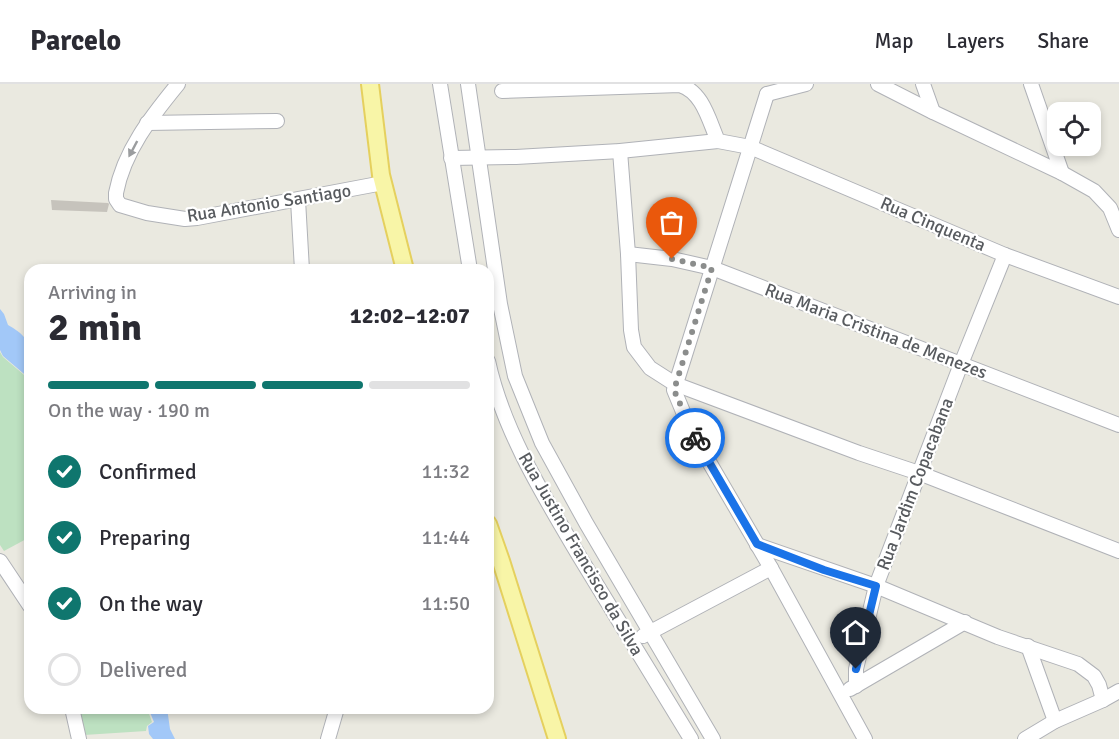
<!DOCTYPE html>
<html lang="en">
<head>
<meta charset="utf-8">
<style>
  body { margin:0; font-family:Signika,sans-serif; background:#f7f7f7; color:#2b2b33; height:100vh; display:flex; flex-direction:column; font-size:22px; white-space:nowrap }
  * { box-sizing:border-box; margin:0 }
  p { font-size:20px; color:#7c7c81 }
  .icon { flex:none; width:33px; height:33px; fill:none; stroke:currentColor; stroke-width:2; stroke-linecap:round; stroke-linejoin:round }
  .map { position:relative; flex:1; overflow:hidden }
  .sheet { position:absolute; left:24px; top:180px; width:470px; height:450px; display:flex; flex-direction:column; background:#fff; border-radius:18px; box-shadow:0 3px 9px #0003 }
  .sheet>* { flex:none }
  .tools { position:absolute; left:1047px; top:18px; display:grid; gap:12px }
  .tools a { display:grid; place-items:center; width:54px; height:54px; border-radius:12px; background:#fff; box-shadow:0 3px 9px #0003; font-size:30px }
  .pin { position:absolute; display:grid; place-items:center; width:51px; height:51px; color:#fff; margin:-62px -26px; border-radius:50% 50% 50% 0; rotate:-45deg; box-shadow:0 0 6px #0007 }
  .pin .icon { rotate:45deg }
  .courier { position:absolute; display:grid; place-items:center; width:60px; height:60px; margin:-30px; border:4px solid #1a73e8; border-radius:50%; background:#fff; color:#222; box-shadow:0 2px 8px #0007 }
  .head em { font-style:normal; font-weight:700 }
  .head div { display:flex; flex-direction:column-reverse }
  .head { display:flex; align-items:center; justify-content:space-between; height:102px; padding:0 24px }
  h1 { font-size:39px; font-weight:700; line-height:45px }
  .bar { display:grid; grid-template-columns:repeat(4,1fr); gap:9px 6px; align-content:center; height:72px; padding:0 24px }
  .bar i { height:8px; border-radius:4px; background:#e1e1e2 }
  .bar .current { background:#0f766e }
  .bar p { grid-column:span 4 }
  ol { padding:0 24px; list-style:none }
  li { display:flex; align-items:center; gap:18px; height:66px }
  li p { margin-inline-start:auto }
  li .icon { padding:6px; border-radius:50%; background:#0f766e; color:#fff; stroke-width:4 }
  li:last-child { color:#7c7c81 }
  li i { width:33px; height:33px; border:3px solid #e1e1e2; border-radius:50% }
  header { display:flex; align-items:center; gap:36px; box-sizing:border-box; height:84px; padding:0 30px; background:#fff; border-bottom:2px solid #e1e1e2 }
  header strong { font-size:28px }
  nav { display:flex; gap:33px; margin-inline-start:auto; font-size:21px }
  .map>svg:first-child { display:block }
  .green { fill:#bde1c1 }
  .water { fill:#a2c8f8 }
  .building { fill:#c6c3bc }
  .lines { fill:none; stroke-linecap:round; stroke-linejoin:round }
  .minor-casing { stroke:#b0b2b7; stroke-width:16 }
  .major-casing { stroke:#e5d05e; stroke-width:20 }
  .minor { stroke:#fff; stroke-width:14 }
  .major { stroke:#f8f5a7; stroke-width:16 }
  .oneway { fill:#9b9d9f }
  .done { stroke:#8b8d8c; stroke-width:6; stroke-dasharray:0 10.8 }
  .route { stroke:#1a73e8; stroke-width:8 }
  .labels { text-anchor:middle; stroke-width:4.5; stroke-linejoin:round; paint-order:stroke }
  .street-label { font-size:18px; fill:#585b5f; stroke:#fff }
</style>
</head>
<body>
<header>
<strong>Parcelo</strong>
<nav><a>Map</a><a>Layers</a><a>Share</a></nav>
</header>
<div class="map">
<svg width="1119" height="655" viewBox="0 0 1119 655">
  <rect width="100%" height="100%" fill="#eae9e0"/>
  <g class="green">
    <polygon points="0,268 3,273 30,296 30,453 4,467 0,461"/>
    <polygon points="76,624 142,624 148,627 152,638 147,642 146,647 84,651"/>
  </g>
  <g class="water">
    <path d="M0,225L4,230L8,241C35,256 30,266 30,295L3,272L0,266Z"/>
    <polygon points="144,624 167,624 170,645 175,655 153,655 149,650 148,642 154,638 149,626"/>
  </g>
  <polygon class="building" points="51,116 108,119 109,120 107,128 52,126"/>
  <g class="lines">
    <g class="minor-casing">
      <g id="minor">
        <path d="M178,0C151,33 124,67 116,109V115L120,121L147,129L185,135L197,134L383,99"/>
        <polyline points="440,0 470,186"/>
        <polyline points="468,0 500,220 515,292 542,359 586,439 713,655"/>
        <polyline points="878,0 933,28 1062,89 1094,107 1110,124 1119,146"/>
        <polyline points="923,0 933,28"/>
        <polyline points="1031,0 1062,89"/>
        <path d="M502,7L680,1C703,8 709,37 718,57L750,63L1005,171L1119,213"/>
        <polyline points="767,10 674,306 691,347 771,484 865,655"/>
        <polyline points="767,10 806,0"/>
        <polyline points="147,39 277,37"/>
        <polyline points="620,67 628,170 631,246 634,263 650,284 675,300 859,369 919,389 1119,467"/>
        <polyline points="451,74 516,73 620,67 718,57"/>
        <polyline points="298,116 302,186"/>
        <polyline points="628,170 672,175 712,184 1119,341"/>
        <path d="M488,277C503,347 545,414 581,475C617,535 654,595 691,655"/>
        <polyline points="757,461 876,502 998,553 1078,580 1094,592 1099,601 1103,616"/>
        <polyline points="0,477 30,522"/>
        <polyline points="643,552 771,484"/>
        <polyline points="1028,562 1055,637"/>
        <polyline points="856,602 856,585 876,502 961,280 1005,171"/>
        <polyline points="850,605 965,538"/>
        <polyline points="72,624 79,655"/>
        <polyline points="328,655 337,624"/>
        <polyline points="1025,655 1055,637 1103,616 1119,607"/>
      </g>
    </g>
    <g class="major-casing">
      <g id="major">
        <polyline points="370,0 381,91 405,186"/>
        <polyline points="488,440 501,477 557,655"/>
      </g>
    </g>
    <use href="#minor" class="minor"/>
    <use href="#major" class="major"/>
  </g>
  <defs><path id="oneway-solid" d="M-6-.8H1V-3.2L6.5 0L1 3.2V.8H-6Z" transform="scale(1.5)"/></defs>
  <use class="oneway" href="#oneway-solid" transform="translate(133 65) rotate(118)"/>
  <g class="lines">
    <polyline class="done" points="672,175 712,184 674,306 695,354"/>
    <polyline class="route" points="695,354 757,460 824,486 876,502 856,585"/>
  </g>
  <g class="labels">
    <g class="street-label">
      <text transform="translate(269 119) rotate(-9)" y="6">Rua Antonio Santiago</text>
      <text transform="translate(933 140) rotate(23)" y="6">Rua Cinquenta</text>
      <text transform="translate(876 247) rotate(21)" y="6">Rua Maria Cristina de Menezes</text>
      <text transform="translate(915 400) rotate(-69)" y="6">Rua Jardim Copacabana</text>
      <text transform="translate(581 470) rotate(60)" y="6">Rua Justino Francisco da Silva</text>
    </g>
  </g>
</svg>
<div class="tools">
<a><svg class="icon" aria-label="locate" viewBox="0 0 24 24"><circle cx="12" cy="12" r="6"/><path d="M12 2v4M12 18v4M2 12h4M18 12h4"/></svg></a>
</div>
<div class="pin" style="left:672px;top:175px;background:#ea580c"><svg class="icon" aria-label="bag" viewBox="0 0 24 24"><path d="M5 8h14l-1 12H6zM9 8a3 3 0 0 1 6 0"/></svg></div>
<div class="pin" style="left:856px;top:585px;background:#1f2937"><svg class="icon" aria-label="home" viewBox="0 0 24 24"><path d="M3 11l9-7 9 7M6 9v11h12V9"/></svg></div>
<div class="courier" style="left:695px;top:354px"><svg class="icon" aria-label="bike" viewBox="0 0 24 24"><circle cx="6" cy="16" r="4"/><circle cx="18" cy="16" r="4"/><path d="M6 16l4-8h5l3 8M10 8l3 8H6M13 5h3"/></svg></div>
<section class="sheet">
<div class="head"><div><h1>2 min</h1><p>Arriving in</p></div><em>12:02–12:07</em></div>
<div class="bar"><i class="current"></i><i class="current"></i><i class="current"></i><i></i><p>On the way · 190 m</p></div>
<ol>
<li><svg class="icon" aria-label="check" viewBox="0 0 24 24"><path d="M5 12l5 5 9-10"/></svg>Confirmed<p>11:32</p></li>
<li><svg class="icon" aria-label="check" viewBox="0 0 24 24"><path d="M5 12l5 5 9-10"/></svg>Preparing<p>11:44</p></li>
<li><svg class="icon" aria-label="check" viewBox="0 0 24 24"><path d="M5 12l5 5 9-10"/></svg>On the way<p>11:50</p></li>
<li><i></i>Delivered</li>
</ol>
</section>
</div>
</body>
</html>
